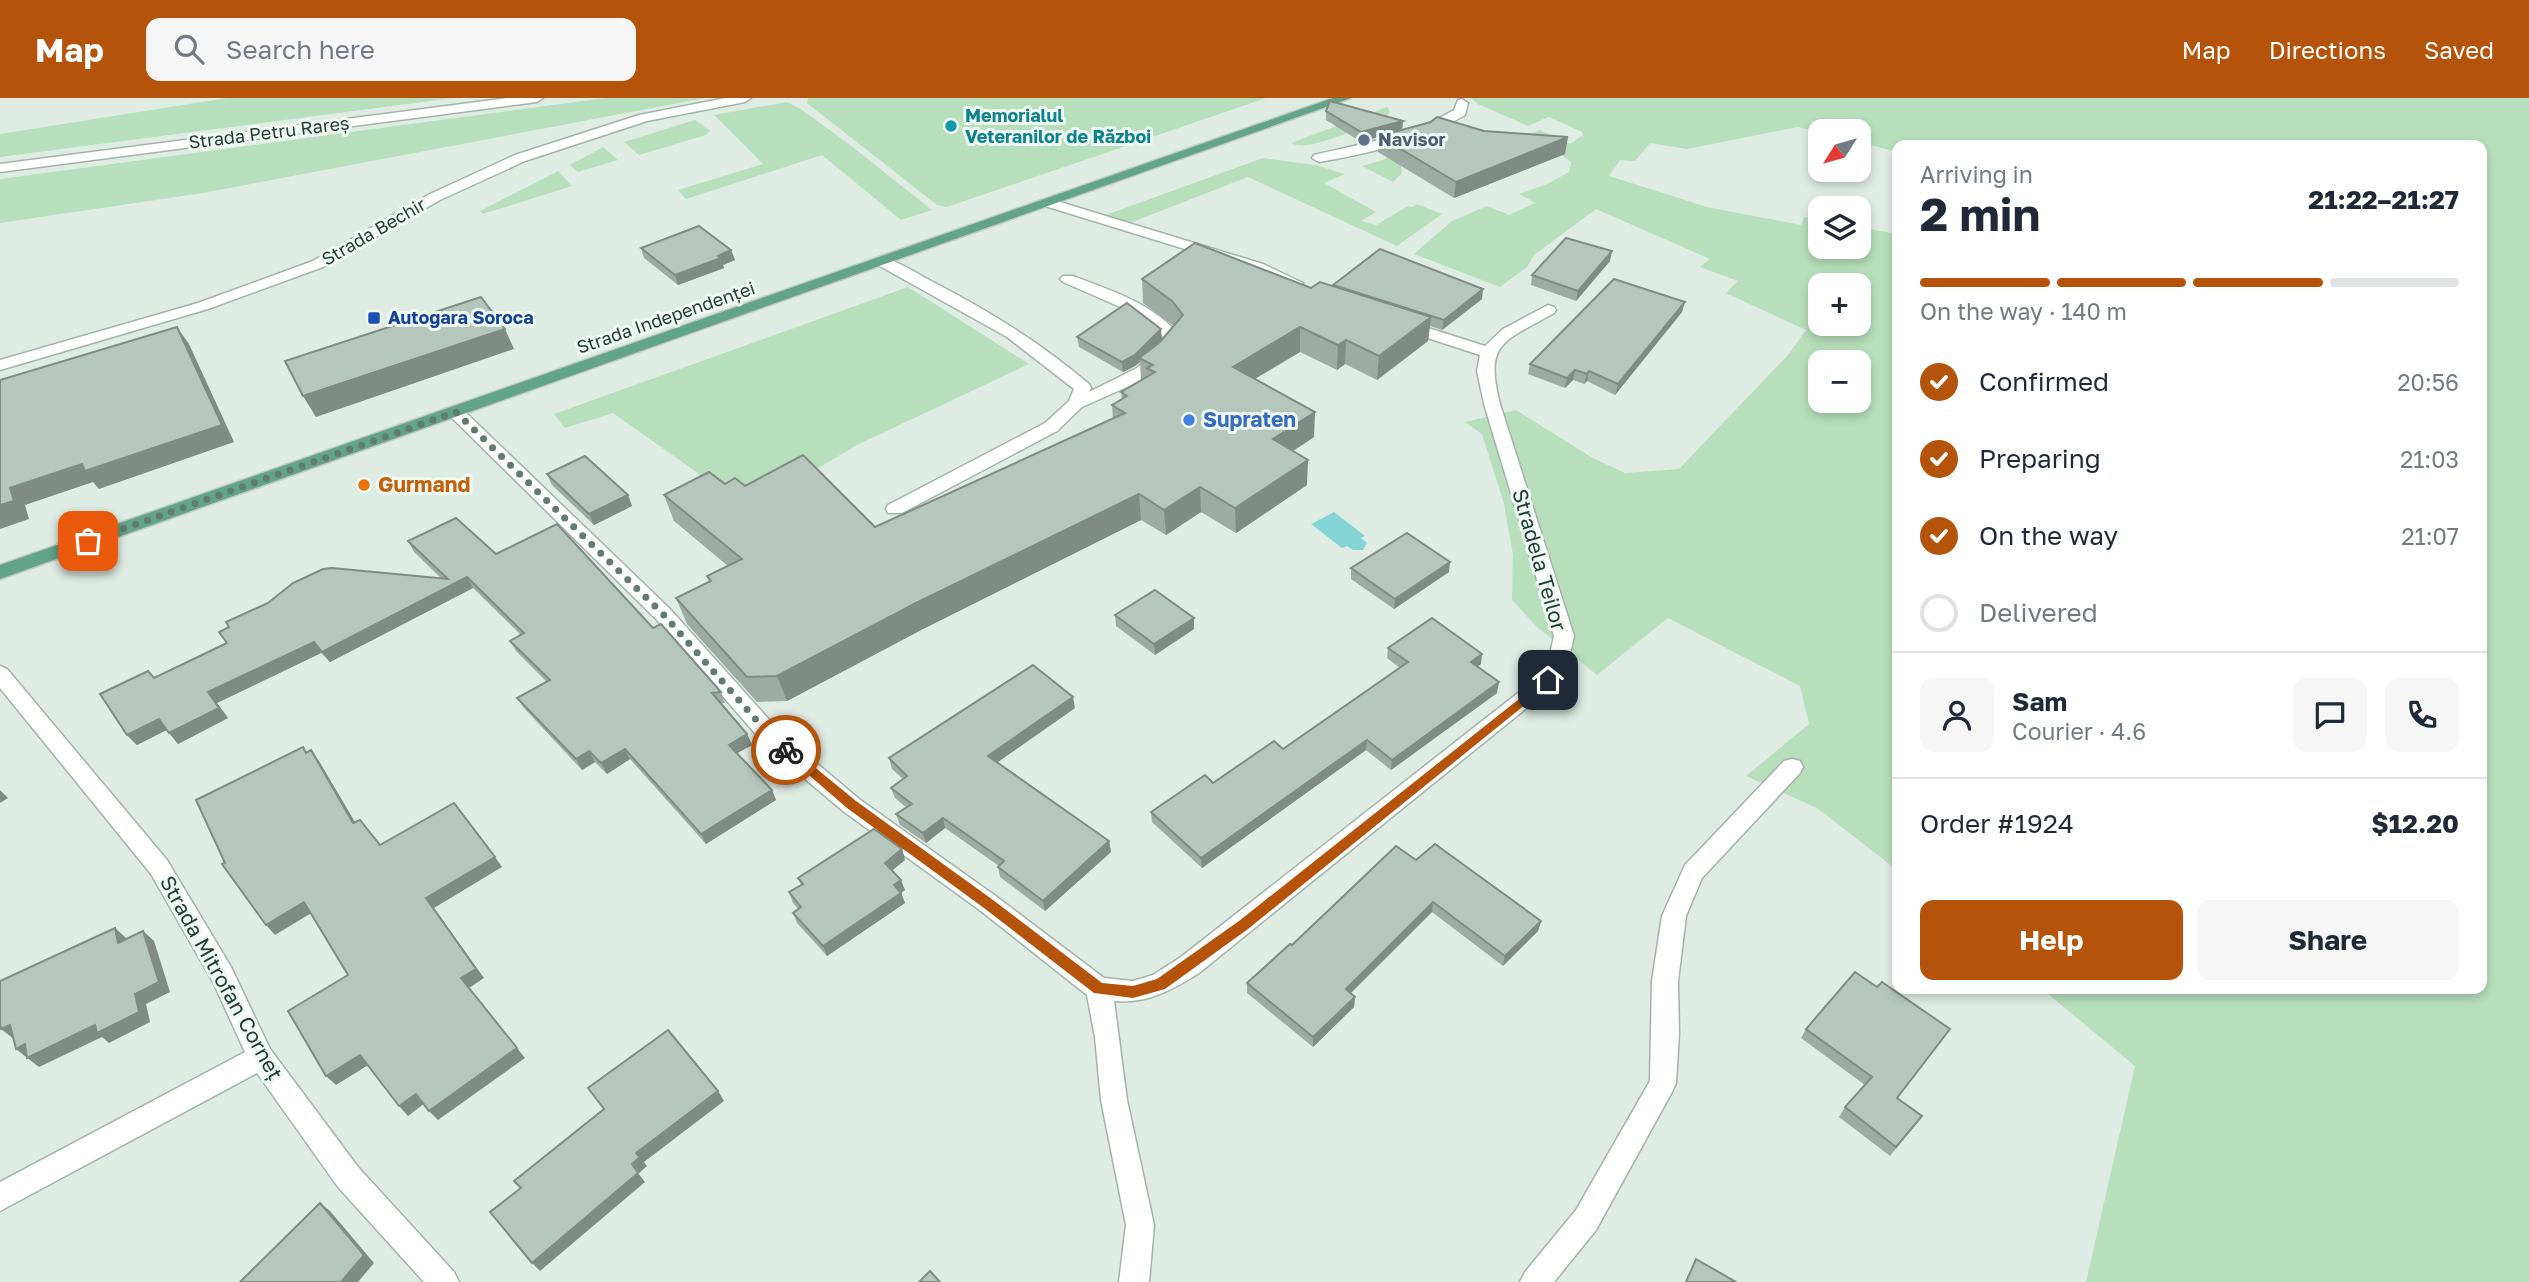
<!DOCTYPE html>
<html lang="en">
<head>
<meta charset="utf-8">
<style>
  body { margin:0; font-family:"Golos Text",sans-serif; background:#f6f6f7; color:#1f2937; height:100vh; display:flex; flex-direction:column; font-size:26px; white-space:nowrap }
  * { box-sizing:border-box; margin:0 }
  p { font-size:23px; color:#747a83 }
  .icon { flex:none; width:38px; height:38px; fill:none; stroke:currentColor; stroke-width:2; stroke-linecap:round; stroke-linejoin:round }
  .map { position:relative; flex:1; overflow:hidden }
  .drawer { position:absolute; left:1892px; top:42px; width:595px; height:854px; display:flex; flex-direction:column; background:#fff; border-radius:14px; box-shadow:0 4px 10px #0003 }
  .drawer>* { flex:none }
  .needle { width:46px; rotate:233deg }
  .fabs { position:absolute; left:1808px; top:21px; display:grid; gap:14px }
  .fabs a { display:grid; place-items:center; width:63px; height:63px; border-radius:14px; background:#fff; box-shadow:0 4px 10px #0003; font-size:35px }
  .pin { position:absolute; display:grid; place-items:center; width:60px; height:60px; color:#fff; margin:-30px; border-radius:14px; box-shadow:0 4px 10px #0006 }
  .courier { position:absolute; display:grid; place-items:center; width:70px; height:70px; margin:-35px; border:5px solid #b45309; border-radius:50%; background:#fff; color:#222; box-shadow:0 2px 9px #0007 }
  .summary em { font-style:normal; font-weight:700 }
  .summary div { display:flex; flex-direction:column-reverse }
  .summary { display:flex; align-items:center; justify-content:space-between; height:119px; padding:0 28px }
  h1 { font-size:46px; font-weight:700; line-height:52px }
  .bar { display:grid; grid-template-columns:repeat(4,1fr); gap:10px 7px; align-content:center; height:84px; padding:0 28px }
  .bar i { height:9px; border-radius:5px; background:#e0e1e3 }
  .bar .selected { background:#b45309 }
  .bar p { grid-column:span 4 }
  .line { display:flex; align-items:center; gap:18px; padding:0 28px; border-top:2px solid #e0e1e3 }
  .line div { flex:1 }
  .round { display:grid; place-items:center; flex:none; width:74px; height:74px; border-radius:14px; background:#f6f6f7 }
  ol { padding:0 28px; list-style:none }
  li { display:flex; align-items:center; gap:21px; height:77px }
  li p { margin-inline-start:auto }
  li .icon { padding:7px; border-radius:50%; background:#b45309; color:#fff; stroke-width:4 }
  li:last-child { color:#747a83 }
  li i { width:38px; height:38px; border:4px solid #e0e1e3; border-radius:50% }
  .cta { display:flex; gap:14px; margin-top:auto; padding:14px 28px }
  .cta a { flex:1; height:80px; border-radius:14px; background:#b45309; color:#fff; font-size:28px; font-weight:700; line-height:80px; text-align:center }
  .cta a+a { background:#f6f6f7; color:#1f2937 }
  header { display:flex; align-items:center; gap:42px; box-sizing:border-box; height:98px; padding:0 35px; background:#b45309; color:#fff }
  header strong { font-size:33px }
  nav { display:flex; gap:38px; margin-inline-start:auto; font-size:24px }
  .search { width:490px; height:63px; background:#f6f6f7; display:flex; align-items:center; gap:18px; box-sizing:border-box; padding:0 24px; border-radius:14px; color:#747a83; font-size:26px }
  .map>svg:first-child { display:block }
  .green { fill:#b7dfbb; fill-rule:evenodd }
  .water { fill:#83d5d5 }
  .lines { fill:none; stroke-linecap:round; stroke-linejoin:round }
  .minor-casing { stroke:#a2b4aa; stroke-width:3 }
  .major-casing { stroke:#c0c9c5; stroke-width:3 }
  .minor { fill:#fff; fill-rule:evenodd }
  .major { fill:#61a489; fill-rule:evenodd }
  .wall { fill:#9caba3 }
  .shaded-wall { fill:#7f8b84 }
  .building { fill:#b5c7bd; stroke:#7f8b84; stroke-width:2 }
  .route { fill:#b45309 }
  .done { stroke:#627a6f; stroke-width:7; stroke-dasharray:0 12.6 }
  .culture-dot { fill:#0f9aa8; stroke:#f0f8f3; stroke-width:2.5 }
  .service-dot { fill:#5c6f8a; stroke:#f0f8f3; stroke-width:2.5 }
  .transit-dot { fill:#1a4fb4; stroke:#f0f8f3; stroke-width:2.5 }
  .shop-dot { fill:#3f7fe0; stroke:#f0f8f3; stroke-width:2.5 }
  .food-dot { fill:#e8710a; stroke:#f0f8f3; stroke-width:2.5 }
  .labels { text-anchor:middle; stroke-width:6; stroke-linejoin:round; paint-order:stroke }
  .far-culture-label { font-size:18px; font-weight:bold; fill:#0d838f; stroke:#f0f8f3; text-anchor:start }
  .far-street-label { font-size:18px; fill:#1f3d30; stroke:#f0f8f3 }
  .far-service-label { font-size:18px; font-weight:bold; fill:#4e5e75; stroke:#f0f8f3; text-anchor:start }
  .far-transit-label { font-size:18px; font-weight:bold; fill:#164399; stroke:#f0f8f3; text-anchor:start }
  .shop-label { font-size:21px; font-weight:bold; fill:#366cbe; stroke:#f0f8f3; text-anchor:start }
  .food-label { font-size:21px; font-weight:bold; fill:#c56008; stroke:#f0f8f3; text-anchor:start }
  .street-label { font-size:21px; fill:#1f3d30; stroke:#f0f8f3 }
</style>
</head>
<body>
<header>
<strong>Map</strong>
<div class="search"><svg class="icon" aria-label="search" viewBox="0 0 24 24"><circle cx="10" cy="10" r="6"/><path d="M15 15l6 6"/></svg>Search here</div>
<nav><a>Map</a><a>Directions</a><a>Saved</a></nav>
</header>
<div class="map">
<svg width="2529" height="1184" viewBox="0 0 2529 1184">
  <rect width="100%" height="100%" fill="#dfece4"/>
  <g class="green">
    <polygon points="227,0 453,0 0,59 0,36"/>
    <polygon points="605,0 705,0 203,95 0,125 0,81"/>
    <polygon points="808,0 1266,0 947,109 937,107 807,5"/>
    <path d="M1471,0H2529V1184H2086L2135,968L2042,891H2482V47H1897V54L1859,44L1858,33L1820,35L1798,29L1687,51L1650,45L1635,63L1620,62L1609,78L1707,109L1801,127L1804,119L1820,122V149H1858L1859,129L1897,136V772L1817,710L1746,678L1809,626L1800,588L1668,520L1597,577L1537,529L1512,502L1513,457L1504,406L1482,336L1465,324L1516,312L1591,359L1625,375L1679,371L1788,257L1806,232L1726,195L1738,183L1700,169L1710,161L1596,111L1534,157L1527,169L1500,189L1414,156L1452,123L1487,108L1509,117L1535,105L1519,96L1547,86L1569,74L1571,64L1533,35L1540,32L1570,46L1583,37L1582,34L1549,19L1528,28L1478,6ZM1820,187H1858V226H1820ZM1820,264H1858V303H1820Z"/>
    <polygon points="787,4 799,10 845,43 932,112 901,122 822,57 686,101 678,92 763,66 714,17"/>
    <path d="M1387,9L1390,14L1385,19C1366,26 1308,56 1291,45Z"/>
    <polygon points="695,22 710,33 706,37 639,57 624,44"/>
    <polygon points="603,49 618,62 578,74 570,67"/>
    <polygon points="1399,53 1402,75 1393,84 1362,68 1383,62"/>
    <polygon points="1263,60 1315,67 1345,76 1324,85 1376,114 1361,123 1376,127 1408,108 1413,109 1417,106 1442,116 1397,148 1248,79 1122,128 1103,118"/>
    <polygon points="558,73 572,88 483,116 480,113"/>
    <polygon points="908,189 1029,266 857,347 758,406 733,400 613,315 565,330 554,316"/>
  </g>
  <polygon class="water" points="1334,414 1365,438 1361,440 1367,445 1363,452 1353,452 1347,448 1342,450 1311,426"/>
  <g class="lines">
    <g class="minor-casing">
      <g id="minor">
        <polygon points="508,0 543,0 537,4 0,74 0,66"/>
        <polygon points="726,0 751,0 745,4 647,23 525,63 440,102 323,169 208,211 0,272 0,262 198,205 313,163 430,96 515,57 639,17"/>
        <path d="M1462,1L1468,5L1465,17C1419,44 1371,55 1319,64L1312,60L1314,57C1364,45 1409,39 1454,12L1458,2Z"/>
        <polygon points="1050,101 1263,166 1303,185 1300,188 1290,188 1253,172 1045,108 1045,102"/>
        <path d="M883,160C900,164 916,175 931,183C988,212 1041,245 1089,286L1091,290L1089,294L1137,270L1166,241L1134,215L1063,184L1060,181L1063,178H1073C1112,193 1156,206 1182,241L1160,267L1136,285L1082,309L1057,333L902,415H888L886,411L888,407L1045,325L1069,303L1074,291L1007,239L878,167L876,164Z"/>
        <path d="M1548,207L1554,209L1556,212L1554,215C1504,244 1484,243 1500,306L1574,538L1568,565L1555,587L1199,875C1172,892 1147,906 1114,903L1127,1002L1154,1127L1149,1184H1119L1126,1127L1101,1002L1095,939L1087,897L981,813L843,713L766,648L656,521L446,314L455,309L461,310L670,511L782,636L859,701L997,799L1104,880L1133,883L1153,877L1181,859L1541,577L1548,565L1554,538L1484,306L1477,273L1480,257L1397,230L1395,227L1403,222L1485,248L1503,231Z"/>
        <polygon points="0,568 7,571 167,762 231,869 270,951 358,1069 454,1174 459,1184 424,1184 338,1089 257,975 0,1113 0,1084 245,954 213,884 151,776 0,590"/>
        <polygon points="1792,661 1800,663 1803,669 1800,675 1702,780 1686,818 1678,883 1679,936 1676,985 1672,994 1596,1132 1554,1184 1520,1184 1525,1174 1576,1112 1650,983 1652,883 1662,818 1685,767 1784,663"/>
      </g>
    </g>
    <g class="major-casing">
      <polygon id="major" points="1333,0 1351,0 0,481 0,467"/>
    </g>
    <use href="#minor" class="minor"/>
    <use href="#major" class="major"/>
  </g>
  <g class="wall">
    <polygon points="1326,13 1403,23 1402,32 1484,33 1565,56 1454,100 1378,54 1379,39 1361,44 1326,22"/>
    <polygon points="641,150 731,152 735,162 723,167 724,170 678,187 644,160"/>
    <polygon points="1612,153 1610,163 1576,203 1531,187 1532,177"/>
    <polygon points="1142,181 1311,190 1333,188 1482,201 1442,232 1430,228 1428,243 1377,282 1345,266 1337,272 1300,254 1254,281 1314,339 1293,353 1307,387 1236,435 1201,414 1166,437 1141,422 923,531 787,603 757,604 687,526 676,500 709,484 707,478 728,468 674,423 664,397 725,386 745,388 875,429 1113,321 1112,307 1122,301 1121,294 1141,283 1140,264 1135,268 1123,274 1079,249 1077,239 1162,241 1156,248 1160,244 1174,228 1143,205"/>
    <polygon points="1682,214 1615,297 1587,283 1584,286 1573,282 1565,290 1528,276 1530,266"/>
    <polygon points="547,376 628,397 632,408 594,427 552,387"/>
    <polygon points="408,443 496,456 653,530 721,594 725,605 721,605 747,636 752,647 737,655 772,692 776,702 706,746 630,661 607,676 595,664 582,672 524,610 517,600 547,584 516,553 510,543 521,537 473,490 330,564 321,555 217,605 228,620 178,646 167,632 137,647 127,637 154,580 442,481 414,454"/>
    <polygon points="1351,470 1449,474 1394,511 1351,481"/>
    <polygon points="1115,517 1194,520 1194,531 1155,557 1116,528"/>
    <polygon points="1388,550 1481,566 1477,569 1497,595 1391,672 1366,652 1202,770 1152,724 1151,714 1283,651 1400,570 1387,560"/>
    <polygon points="1075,610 997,664 1109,743 1111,754 1045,813 1000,779 998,769 999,768 945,730 926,745 900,727 896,716 907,710 895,700 891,690 903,681 892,671 889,660"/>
    <polygon points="902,751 905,762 892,772 905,792 901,795 905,805 827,858 797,825 793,815 798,811 793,805 789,794 801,787 798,780"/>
    <polygon points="1416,762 1541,823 1538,833 1503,868 1432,814 1350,895 1355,899 1354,909 1313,949 1247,895 1247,885 1292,847"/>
    <polygon points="1855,874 1898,1000 1922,1018 1890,1058 1839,1019 1845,1009 1865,987 1801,940 1806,931"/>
  </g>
  <g class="shaded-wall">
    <polygon points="1403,23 1402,32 1361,44 1361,34"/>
    <polygon points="1568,39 1565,56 1454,100 1456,84"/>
    <polygon points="731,152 735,162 723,167 724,170 678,187 675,177"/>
    <polygon points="1612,153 1610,163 1576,203 1578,193"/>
    <polygon points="1483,191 1482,201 1442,232 1444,222"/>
    <polygon points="1685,204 1682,214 1615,297 1618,286"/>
    <polygon points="1431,219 1428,243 1377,282 1379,258"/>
    <polygon points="177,229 189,246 234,344 99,391 93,384 25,407 29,421 0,431 0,407 10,390"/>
    <polygon points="1300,229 1300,254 1233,294 1233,269"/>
    <polygon points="505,231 514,251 316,319 303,298"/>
    <polygon points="1161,231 1162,241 1142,261 1139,260 1140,264 1135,268 1123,274 1122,264"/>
    <polygon points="1346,242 1345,266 1337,272 1338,247"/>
    <polygon points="1575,272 1573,282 1565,290 1567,280"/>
    <polygon points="1589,273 1587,283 1584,286 1587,276"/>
    <polygon points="1315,314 1314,339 1273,366 1273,341"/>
    <polygon points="1308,362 1307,387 1236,435 1235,410"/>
    <polygon points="1200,389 1201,414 1166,437 1164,412"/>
    <polygon points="1139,396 1141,422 923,531 787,603 777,578 916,505"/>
    <polygon points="628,397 632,408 594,427 589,416"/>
    <polygon points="1450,464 1449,474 1394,511 1395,501"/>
    <polygon points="467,479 473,490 330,564 322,554"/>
    <polygon points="1194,520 1194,531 1155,557 1154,546"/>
    <polygon points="314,544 321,555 217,605 228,620 178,646 169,635 208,594"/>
    <polygon points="1482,556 1481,566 1469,575 1471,564"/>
    <polygon points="1499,584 1497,595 1391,672 1392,662"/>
    <polygon points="1073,599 1075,610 991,669 988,658"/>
    <polygon points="159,621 168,631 137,647 127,637"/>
    <polygon points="747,636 752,647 734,657 729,647"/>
    <polygon points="1367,642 1366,652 1202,770 1201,760"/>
    <polygon points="625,651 630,661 607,676 601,665"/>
    <polygon points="311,652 319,663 362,736 353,725"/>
    <polygon points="589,653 595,664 582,672 576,661"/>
    <polygon points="0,692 8,700 0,705"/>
    <polygon points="772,692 776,702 706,746 701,736"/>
    <polygon points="943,720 945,730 926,745 923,735"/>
    <polygon points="1109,743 1111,754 1045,813 1043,803"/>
    <polygon points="902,751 905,762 889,775 885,765"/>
    <polygon points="495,759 502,769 434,810 484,880 469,890 525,960 438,1022 429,1013 461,880 426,800"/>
    <polygon points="901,782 905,792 897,797 894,787"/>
    <polygon points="901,795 905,805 827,858 823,848"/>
    <polygon points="304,804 313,814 275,837 266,827"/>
    <polygon points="1433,804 1432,814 1345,901 1346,891"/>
    <polygon points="1541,823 1538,833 1503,868 1505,858"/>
    <polygon points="115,830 126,840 129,855 118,845"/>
    <polygon points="143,833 154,843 170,894 146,906 150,924 109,945 102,939 39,969 16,951 135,896"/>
    <polygon points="1355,899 1354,909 1313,949 1313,939"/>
    <polygon points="10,927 14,941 1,931"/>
    <polygon points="360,957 370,966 336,987 326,978"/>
    <polygon points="718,993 724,1003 644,1064 647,1068 639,1075 632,1066 636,1055"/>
    <polygon points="416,996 425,1005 408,1018 399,1008"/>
    <polygon points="638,1075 645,1084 540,1173 532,1165"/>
    <polygon points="320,1105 330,1113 374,1165 358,1184 341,1184"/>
  </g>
  <g class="building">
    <polygon points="1330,3 1403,23 1361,34 1326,13"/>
    <polygon points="1437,19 1484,33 1568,39 1456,84 1379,38 1431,24"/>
    <polygon points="699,128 731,152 718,158 721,160 675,177 641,150"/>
    <polygon points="1566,140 1612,153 1578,193 1532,177"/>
    <polygon points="1195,145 1311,190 1320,184 1431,219 1379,258 1346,242 1338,247 1300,229 1233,269 1315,314 1273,341 1308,362 1235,410 1200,389 1164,412 1139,396 916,505 777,578 747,579 676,500 711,483 707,478 742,461 664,397 709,374 725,386 735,380 745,388 803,357 875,429 1125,315 1112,307 1127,298 1121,294 1155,274 1147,270 1153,267 1139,260 1160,244 1183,217 1172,203 1142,181"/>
    <polygon points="1380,151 1483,191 1444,222 1333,187"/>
    <polygon points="1614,181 1685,204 1618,286 1589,273 1587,276 1575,272 1567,280 1530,266"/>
    <polygon points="481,199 505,231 303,298 285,263"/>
    <polygon points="1127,205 1161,231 1135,257 1122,264 1077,239"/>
    <polygon points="177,229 222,327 85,373 82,366 10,390 14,403 0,407 0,282"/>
    <polygon points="585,358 628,397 589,416 547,376"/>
    <polygon points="456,420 496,456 557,426 653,530 661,526 721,594 712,595 747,636 729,647 772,692 701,736 625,651 601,665 589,653 576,661 517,600 550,582 510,543 524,535 467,479 322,554 314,544 208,594 219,610 169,635 159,621 127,637 100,596 148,573 154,580 227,545 219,534 229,529 226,524 268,505 293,485 323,471 332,470 448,481 408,443"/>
    <polygon points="1407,435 1450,464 1395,501 1351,470"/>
    <polygon points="1155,492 1194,520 1154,546 1115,517"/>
    <polygon points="1432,520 1482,556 1471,564 1499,584 1392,662 1367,642 1201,760 1151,714 1205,677 1213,685 1274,643 1283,651 1408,564 1388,550"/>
    <polygon points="1033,567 1073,599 988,658 1109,743 1043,803 998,769 1004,763 943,720 923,735 896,716 912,706 891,690 907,678 889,660"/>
    <polygon points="303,649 306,655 311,652 353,725 360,722 380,747 454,705 495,759 426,800 476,871 461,880 517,950 429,1013 416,996 399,1008 360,957 326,978 288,913 348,877 304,804 266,827 222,766 225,765 196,702"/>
    <polygon points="874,731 902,751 885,765 901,782 894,787 901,795 823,848 793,815 801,809 789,794 803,786 798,780"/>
    <polygon points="1435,746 1541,823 1505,858 1433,804 1346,891 1355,899 1313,939 1247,885 1290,846 1292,847 1396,748 1416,762"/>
    <polygon points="115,830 118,845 143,833 159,884 135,896 139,914 97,935 95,927 27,960 25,946 16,951 10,927 1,931 0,926 0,883"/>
    <polygon points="1855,874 1877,889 1882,884 1950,931 1897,1000 1922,1018 1896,1049 1845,1009 1872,979 1806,931"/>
    <polygon points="668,932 718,993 636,1055 640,1059 632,1066 638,1075 532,1165 490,1114 521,1090 514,1083 604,1011 588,990"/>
    <polygon points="320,1105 364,1157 341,1184 240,1184"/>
    <polygon points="1696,1161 1736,1184 1686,1184"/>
    <polygon points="930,1173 940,1184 919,1184"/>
  </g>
  <polygon class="route" points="1548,578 1552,579 1552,585 1248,831 1165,891 1133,900 1094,895 984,810 847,710 780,652 782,649 790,649 856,703 993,802 1102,885 1133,888 1157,881 1239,823"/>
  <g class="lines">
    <polyline class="done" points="88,443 456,314 663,516 774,642 786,652"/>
  </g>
  <circle class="culture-dot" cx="951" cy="28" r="7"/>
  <circle class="service-dot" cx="1364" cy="42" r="7"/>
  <rect class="transit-dot" x="367" y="213" width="14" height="14" rx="3.5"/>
  <circle class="shop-dot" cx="1189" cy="322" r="7"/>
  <circle class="food-dot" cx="364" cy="387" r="7"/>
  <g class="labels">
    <g class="far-culture-label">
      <text x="965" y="24">Memorialul<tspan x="965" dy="21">Veteranilor de Război</tspan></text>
    </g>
    <g class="far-street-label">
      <text transform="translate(269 35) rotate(-7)" y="6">Strada Petru Rareș</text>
      <text transform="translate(374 134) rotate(-30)" y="6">Strada Bechir</text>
      <text transform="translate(666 220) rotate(-19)" y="6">Strada Independenței</text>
    </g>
    <g class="far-service-label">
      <text x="1378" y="48">Navisor</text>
    </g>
    <g class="far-transit-label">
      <text x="388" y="226">Autogara Soroca</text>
    </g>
    <g class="shop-label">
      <text x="1203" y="329">Supraten</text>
    </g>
    <g class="food-label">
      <text x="378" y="394">Gurmand</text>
    </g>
    <g class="street-label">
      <text transform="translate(1539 462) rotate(74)" y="7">Stradela Teilor</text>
      <text transform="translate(221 880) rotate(61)" y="7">Strada Mitrofan Corneț</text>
    </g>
  </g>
</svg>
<div class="fabs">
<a><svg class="needle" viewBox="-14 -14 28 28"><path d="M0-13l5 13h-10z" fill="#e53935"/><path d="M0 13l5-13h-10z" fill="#747a83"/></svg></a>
<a><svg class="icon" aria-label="layers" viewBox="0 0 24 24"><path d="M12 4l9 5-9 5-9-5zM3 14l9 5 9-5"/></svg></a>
<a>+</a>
<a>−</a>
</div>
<div class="pin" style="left:88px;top:443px;background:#ea580c"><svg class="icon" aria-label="bag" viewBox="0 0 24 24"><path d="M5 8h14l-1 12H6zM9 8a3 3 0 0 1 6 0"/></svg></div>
<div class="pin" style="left:1548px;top:582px;background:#1f2937"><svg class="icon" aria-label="home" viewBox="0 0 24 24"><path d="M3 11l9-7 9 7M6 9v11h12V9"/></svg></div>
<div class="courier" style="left:786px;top:652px"><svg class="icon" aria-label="bike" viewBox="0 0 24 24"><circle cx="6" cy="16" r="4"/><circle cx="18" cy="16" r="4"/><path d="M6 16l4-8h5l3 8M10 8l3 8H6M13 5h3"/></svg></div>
<section class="drawer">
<div class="summary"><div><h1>2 min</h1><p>Arriving in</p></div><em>21:22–21:27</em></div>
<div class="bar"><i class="selected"></i><i class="selected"></i><i class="selected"></i><i></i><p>On the way · 140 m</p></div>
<ol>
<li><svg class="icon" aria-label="check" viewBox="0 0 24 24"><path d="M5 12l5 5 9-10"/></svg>Confirmed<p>20:56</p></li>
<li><svg class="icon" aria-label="check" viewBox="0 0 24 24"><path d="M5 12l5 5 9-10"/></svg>Preparing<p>21:03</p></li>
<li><svg class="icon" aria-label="check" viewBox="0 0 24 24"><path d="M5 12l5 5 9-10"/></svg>On the way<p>21:07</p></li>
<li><i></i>Delivered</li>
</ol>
<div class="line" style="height:126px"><a class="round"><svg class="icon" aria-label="person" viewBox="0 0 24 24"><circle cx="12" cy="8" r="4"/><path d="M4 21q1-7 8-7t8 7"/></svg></a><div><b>Sam</b><p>Courier · 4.6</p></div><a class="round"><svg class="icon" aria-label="chat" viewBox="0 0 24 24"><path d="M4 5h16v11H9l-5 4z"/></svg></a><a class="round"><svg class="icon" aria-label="phone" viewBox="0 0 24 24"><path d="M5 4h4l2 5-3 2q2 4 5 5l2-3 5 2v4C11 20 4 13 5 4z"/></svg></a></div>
<div class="line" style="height:91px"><div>Order #1924</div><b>$12.20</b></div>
<div class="cta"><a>Help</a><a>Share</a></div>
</section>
</div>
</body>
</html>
